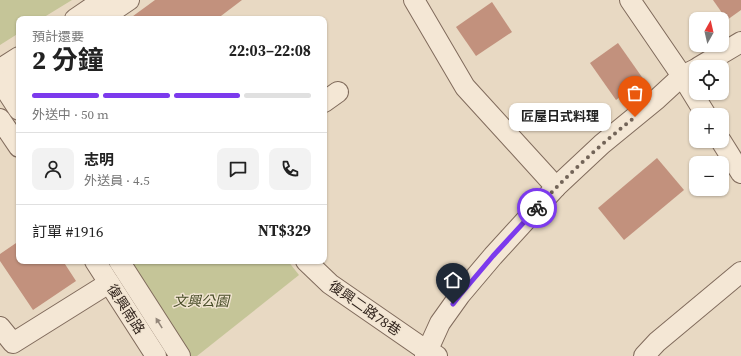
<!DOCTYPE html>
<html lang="zh-TW">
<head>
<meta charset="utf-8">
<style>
  body { margin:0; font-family:"Source Serif 4","Noto Sans TC",serif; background:#f2f2f2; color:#222; height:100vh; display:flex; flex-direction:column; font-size:15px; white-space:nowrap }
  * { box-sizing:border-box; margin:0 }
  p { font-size:13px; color:#767676 }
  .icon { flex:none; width:22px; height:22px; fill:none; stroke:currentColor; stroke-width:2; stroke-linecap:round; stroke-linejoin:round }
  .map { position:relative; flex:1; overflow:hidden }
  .sheet { position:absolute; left:16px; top:16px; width:311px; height:248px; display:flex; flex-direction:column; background:#fff; border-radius:8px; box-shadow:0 1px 3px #0004 }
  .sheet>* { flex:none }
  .needle { width:26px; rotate:8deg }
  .fabs { position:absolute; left:689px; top:12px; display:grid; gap:8px }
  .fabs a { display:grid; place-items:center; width:40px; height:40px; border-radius:8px; background:#fff; box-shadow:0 1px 3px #0004; font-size:20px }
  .pin { position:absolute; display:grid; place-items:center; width:34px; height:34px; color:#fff; margin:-41px -17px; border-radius:50% 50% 50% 0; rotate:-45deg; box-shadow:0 0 4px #0007 }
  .pin .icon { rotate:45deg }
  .courier { position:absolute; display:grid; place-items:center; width:40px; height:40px; margin:-20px; border:3px solid #7c3aed; border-radius:50%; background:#fff; color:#222; box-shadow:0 1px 5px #0007 }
  .bubble { position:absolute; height:28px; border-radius:8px; background:#fff; box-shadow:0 1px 3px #0004; font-size:13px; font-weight:700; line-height:28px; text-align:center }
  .summary em { font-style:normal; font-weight:700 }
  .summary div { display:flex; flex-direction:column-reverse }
  .summary { display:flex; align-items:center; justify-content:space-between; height:68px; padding:0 16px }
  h1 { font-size:26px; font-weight:700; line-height:30px }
  .bar { display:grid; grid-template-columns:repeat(4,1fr); gap:6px 4px; align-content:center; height:48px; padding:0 16px }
  .bar i { height:5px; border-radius:3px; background:#e0e0e0 }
  .bar .on { background:#7c3aed }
  .bar p { grid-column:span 4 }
  .line { display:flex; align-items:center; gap:10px; padding:0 16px; border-top:1px solid #e0e0e0 }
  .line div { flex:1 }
  .round { display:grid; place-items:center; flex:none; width:42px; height:42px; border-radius:8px; background:#f2f2f2 }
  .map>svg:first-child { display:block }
  .green { fill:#c5c598 }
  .building { fill:#c2917d }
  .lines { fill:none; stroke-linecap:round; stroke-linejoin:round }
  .minor-casing { stroke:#806b5c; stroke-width:22 }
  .minor { stroke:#f4e7d5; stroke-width:20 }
  .oneway { fill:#93867a }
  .done { stroke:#726458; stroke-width:4; stroke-dasharray:0 7.2 }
  .route { stroke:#7c3aed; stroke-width:5 }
  .labels { text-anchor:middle; stroke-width:3; stroke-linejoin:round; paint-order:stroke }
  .park-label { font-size:14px; font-style:italic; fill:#474c27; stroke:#f1e4d1 }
  .street-label { font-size:14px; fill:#32251e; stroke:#f1e4d1 }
</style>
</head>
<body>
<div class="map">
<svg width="741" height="356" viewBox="0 0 741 356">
  <rect width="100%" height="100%" fill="#e8d9c3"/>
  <g class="green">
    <polygon points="0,0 72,0 41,19 19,19 19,33 0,45"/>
    <polygon points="129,261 288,261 299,275 197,356 189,356"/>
  </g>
  <g class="building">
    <polygon points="155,0 242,0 217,19 129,19"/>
    <polygon points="713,0 741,0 741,10 727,20"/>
    <polygon points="492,2 512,32 476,56 456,27"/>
    <polygon points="618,43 644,80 616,100 590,63"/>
    <polygon points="657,158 684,190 624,240 598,208"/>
    <polygon points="19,241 19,261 63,261 76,281 33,310 0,261 0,254"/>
  </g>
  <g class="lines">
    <g class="minor-casing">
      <g id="minor">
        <polyline points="414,0 465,87 556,187"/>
        <polyline points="630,0 682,76 706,115"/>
        <polyline points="75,19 103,0"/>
        <polyline points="101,19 129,0"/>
        <polyline points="699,67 741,42"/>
        <polyline points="0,69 19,57"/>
        <polyline points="0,81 19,110"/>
        <polyline points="0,87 19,75"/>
        <polyline points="324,102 338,92"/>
        <polyline points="0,119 19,147"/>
        <polyline points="721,141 741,173"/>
        <polyline points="95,261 156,356"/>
        <polyline points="119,261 180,356"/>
        <polyline points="306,261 330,284 427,351 437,356"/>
        <polyline points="0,327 13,343 109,283"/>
        <polyline points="425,356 440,323 460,295 493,256 556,187 602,144 657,99 682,76 696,69"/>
        <polyline points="644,356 657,342 741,272"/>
      </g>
    </g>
    <use href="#minor" class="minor"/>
  </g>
  <defs><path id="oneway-solid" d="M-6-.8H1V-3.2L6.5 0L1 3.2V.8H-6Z"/></defs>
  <use class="oneway" href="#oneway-solid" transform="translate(159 323) rotate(-122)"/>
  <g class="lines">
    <path class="done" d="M537,208C567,175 600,145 635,117"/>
    <polyline class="route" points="453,304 460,295 493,256 537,208"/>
  </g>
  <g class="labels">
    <g class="park-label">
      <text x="201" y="306">文興公園</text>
    </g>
    <g class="street-label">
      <text transform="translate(365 308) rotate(35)" y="5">復興二路78巷</text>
      <text transform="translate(126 309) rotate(57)" y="5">復興南路</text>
    </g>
  </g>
</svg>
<div class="fabs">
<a><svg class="needle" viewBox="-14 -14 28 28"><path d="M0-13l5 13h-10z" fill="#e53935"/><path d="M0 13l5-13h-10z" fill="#767676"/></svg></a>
<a><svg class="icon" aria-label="locate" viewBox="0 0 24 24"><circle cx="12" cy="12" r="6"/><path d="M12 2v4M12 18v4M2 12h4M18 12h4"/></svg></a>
<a>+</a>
<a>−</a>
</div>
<div class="pin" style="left:635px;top:117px;background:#ea580c"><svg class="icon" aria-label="bag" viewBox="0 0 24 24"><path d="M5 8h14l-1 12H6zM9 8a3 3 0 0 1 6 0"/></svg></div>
<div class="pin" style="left:453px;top:304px;background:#1f2937"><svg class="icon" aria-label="home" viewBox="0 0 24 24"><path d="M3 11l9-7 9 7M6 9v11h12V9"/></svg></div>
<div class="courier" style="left:537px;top:208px"><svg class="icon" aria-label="bike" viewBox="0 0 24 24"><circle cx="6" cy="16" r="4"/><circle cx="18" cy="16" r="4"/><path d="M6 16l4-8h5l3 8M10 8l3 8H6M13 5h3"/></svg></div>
<div class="bubble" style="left:509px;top:103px;width:102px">匠屋日式料理</div>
<section class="sheet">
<div class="summary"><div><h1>2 分鐘</h1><p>預計還要</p></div><em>22:03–22:08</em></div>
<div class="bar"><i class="on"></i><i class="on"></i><i class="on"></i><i></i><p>外送中 · 50 m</p></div>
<div class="line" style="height:72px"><a class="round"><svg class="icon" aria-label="person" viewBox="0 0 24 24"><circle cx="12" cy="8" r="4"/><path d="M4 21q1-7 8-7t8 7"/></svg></a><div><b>志明</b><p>外送員 · 4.5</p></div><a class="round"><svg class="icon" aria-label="chat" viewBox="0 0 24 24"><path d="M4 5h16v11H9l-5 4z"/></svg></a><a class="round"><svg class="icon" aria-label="phone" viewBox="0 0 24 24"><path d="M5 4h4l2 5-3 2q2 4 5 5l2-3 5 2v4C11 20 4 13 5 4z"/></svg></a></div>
<div class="line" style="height:52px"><div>訂單 #1916</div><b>NT$329</b></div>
</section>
</div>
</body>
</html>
